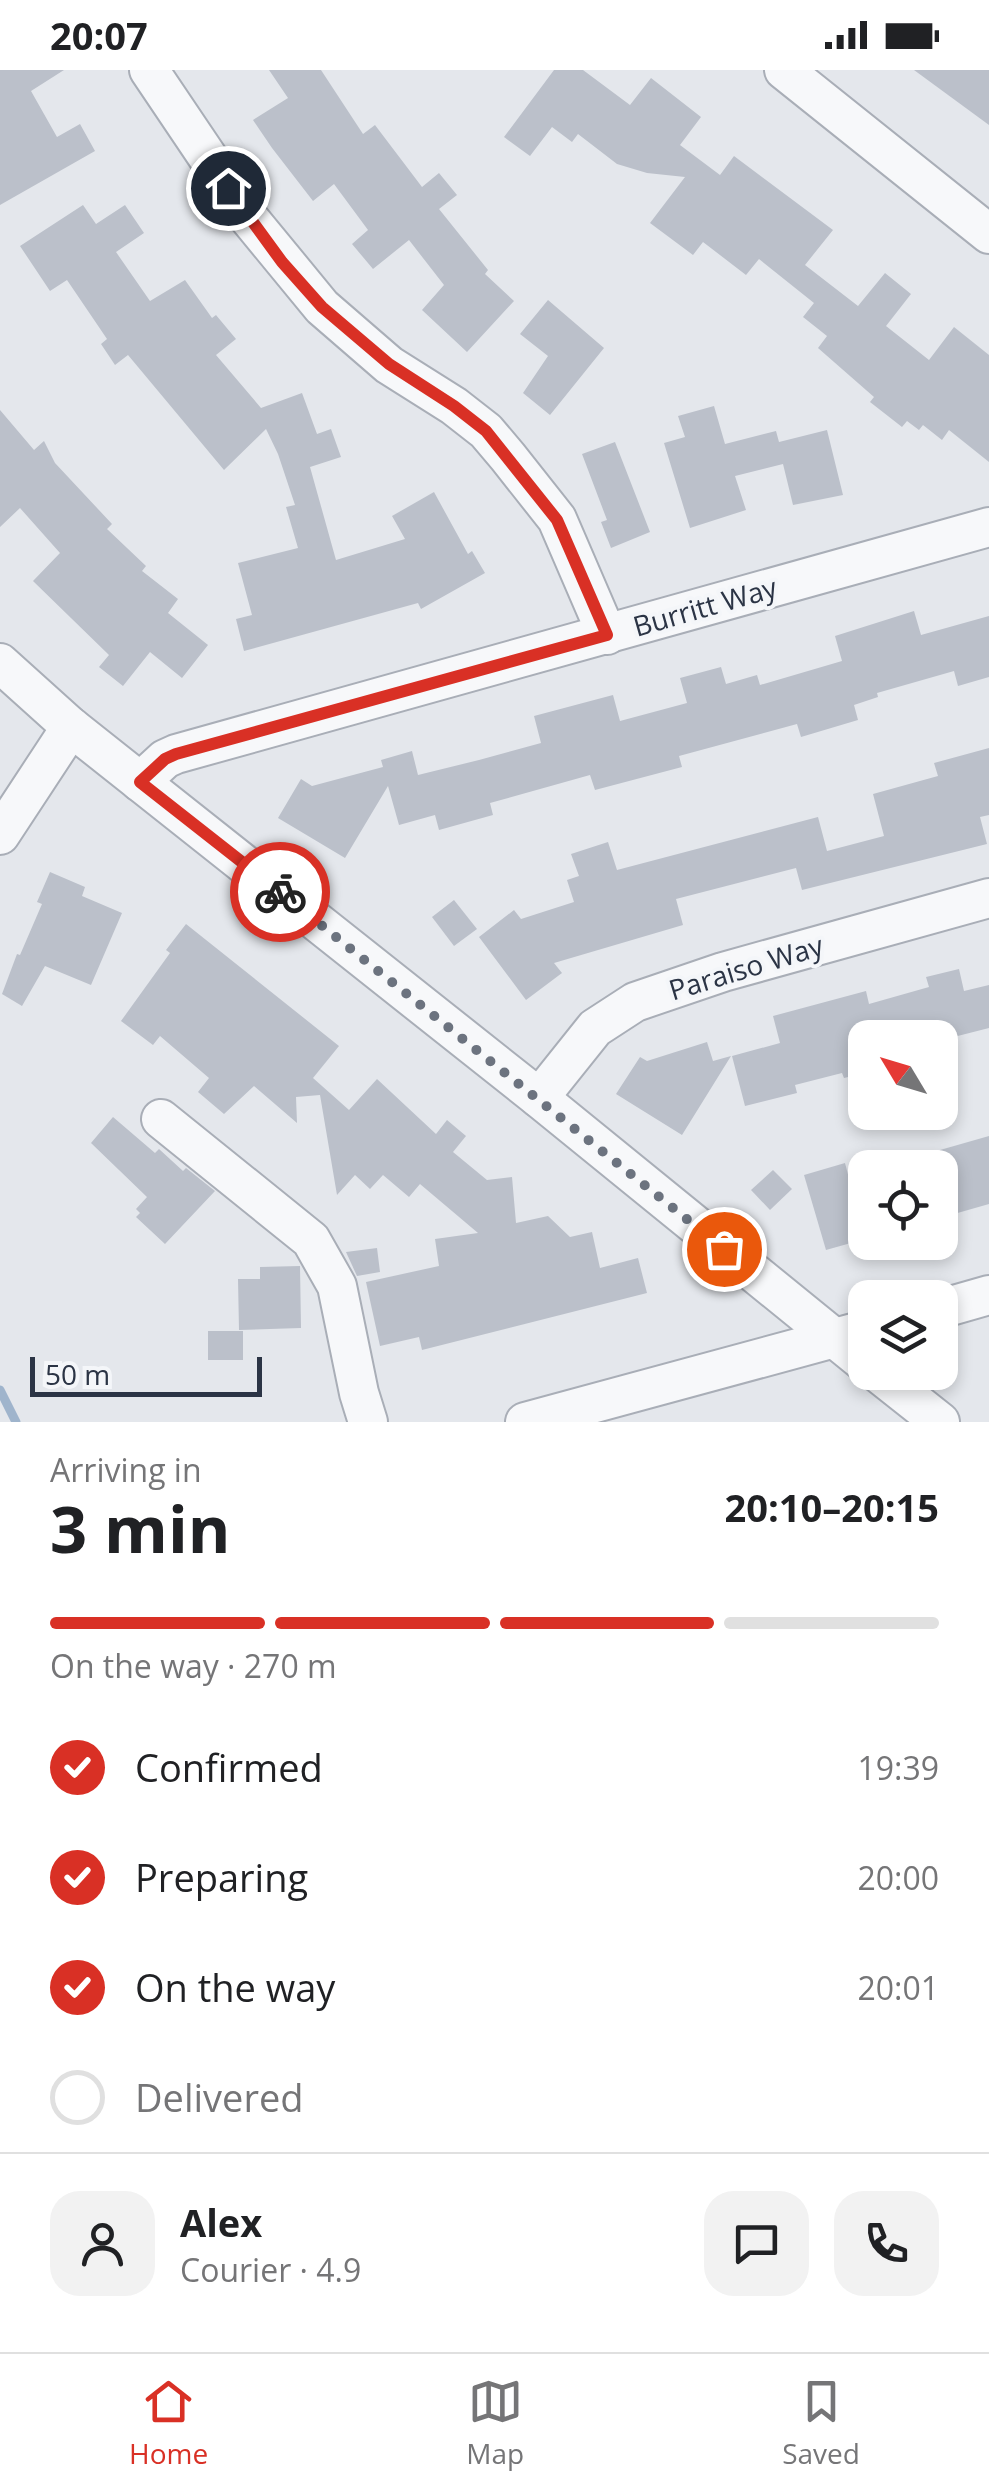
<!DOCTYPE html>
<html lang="en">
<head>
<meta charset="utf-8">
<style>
  body { margin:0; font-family:"Open Sans",sans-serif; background:#f2f2f2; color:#202124; height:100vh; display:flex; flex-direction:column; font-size:38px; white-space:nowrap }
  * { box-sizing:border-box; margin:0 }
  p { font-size:32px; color:#757577 }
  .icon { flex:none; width:55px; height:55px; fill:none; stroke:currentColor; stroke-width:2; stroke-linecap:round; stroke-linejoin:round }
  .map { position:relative; height:1352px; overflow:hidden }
  .side { display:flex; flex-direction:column; background:#fff; flex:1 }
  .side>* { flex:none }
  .needle { width:65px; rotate:308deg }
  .tools { position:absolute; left:848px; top:950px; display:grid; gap:20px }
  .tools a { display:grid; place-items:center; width:110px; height:110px; border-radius:20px; background:#fff; box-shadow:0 5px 15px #0003; font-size:50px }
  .scale { position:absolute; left:30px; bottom:25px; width:232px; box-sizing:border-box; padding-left:10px; border:5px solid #2b3445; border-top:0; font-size:28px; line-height:35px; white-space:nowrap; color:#2b3445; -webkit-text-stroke:8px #f4f6f9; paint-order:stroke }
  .pin { position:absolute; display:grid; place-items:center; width:85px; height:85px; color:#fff; margin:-42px; border:5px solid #fff; border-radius:50%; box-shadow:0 2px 10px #0007 }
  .courier { position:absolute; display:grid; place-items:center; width:100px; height:100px; margin:-50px; border:8px solid #d93025; border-radius:50%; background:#fff; color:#222; box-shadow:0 2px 12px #0007 }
  .overview em { font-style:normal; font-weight:700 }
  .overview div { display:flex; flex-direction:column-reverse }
  .overview { display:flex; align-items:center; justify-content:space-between; height:170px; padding:0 50px }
  h1 { font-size:65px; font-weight:700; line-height:75px }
  .bar { display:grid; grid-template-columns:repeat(4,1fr); gap:15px 10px; align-content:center; height:120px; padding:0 50px }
  .bar i { height:12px; border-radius:8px; background:#e0e0e0 }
  .bar .active { background:#d93025 }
  .bar p { grid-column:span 4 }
  .line { display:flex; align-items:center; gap:25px; padding:0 50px; border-top:2px solid #e0e0e0 }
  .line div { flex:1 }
  .round { display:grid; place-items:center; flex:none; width:105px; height:105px; border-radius:30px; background:#f2f2f2 }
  ol { padding:0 50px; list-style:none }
  li { display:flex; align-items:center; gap:30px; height:110px }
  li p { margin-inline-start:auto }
  li .icon { padding:10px; border-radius:50%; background:#d93025; color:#fff; stroke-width:4 }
  li:last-child { color:#757577 }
  li i { width:55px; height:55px; border:5px solid #e0e0e0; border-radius:50% }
  .status { display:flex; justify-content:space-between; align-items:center; height:70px; padding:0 50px; background:#fff; direction:ltr }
  .status svg { height:28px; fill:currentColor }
  .tabs { display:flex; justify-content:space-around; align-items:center; height:140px; border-top:2px solid #e0e0e0; background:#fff; font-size:28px; color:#757577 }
  .tabs a { display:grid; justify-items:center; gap:5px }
  .tabs .active { color:#d93025 }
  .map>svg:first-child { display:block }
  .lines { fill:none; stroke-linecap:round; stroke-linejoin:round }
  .stream { stroke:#9fb4cc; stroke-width:9 }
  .building { fill:#bbc0ca }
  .minor-casing { stroke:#a9aeb7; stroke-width:42 }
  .minor { stroke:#f7f8fa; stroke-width:38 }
  .done { stroke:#6c737f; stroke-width:10; stroke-dasharray:0 18 }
  .route { stroke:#d93025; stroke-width:12 }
  .labels { text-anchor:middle; stroke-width:8; stroke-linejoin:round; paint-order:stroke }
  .street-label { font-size:28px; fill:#2b3445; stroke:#f4f6f9 }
</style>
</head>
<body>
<div class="status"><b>20:07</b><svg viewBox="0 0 49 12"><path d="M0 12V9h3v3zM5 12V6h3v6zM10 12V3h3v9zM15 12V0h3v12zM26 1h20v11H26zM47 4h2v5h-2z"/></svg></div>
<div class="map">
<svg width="989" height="1352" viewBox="0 0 989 1352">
  <rect width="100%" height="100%" fill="#e4e7ec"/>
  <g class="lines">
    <polyline class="stream" points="0,1320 16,1352"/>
  </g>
  <g class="building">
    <polygon points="0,0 64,0 31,21 57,67 80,54 95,81 0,135"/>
    <polygon points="269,0 321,0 363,64 375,55 422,117 439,103 457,125 439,139 488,200 485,204 514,231 467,282 422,240 444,215 409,170 373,199 352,174 368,160 334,114 313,131 272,78 253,50 288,28"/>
    <polygon points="554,0 583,0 630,35 651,8 701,47 680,75 720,105 734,86 833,160 805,195 858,236 885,203 911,224 886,256 929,290 954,257 989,285 989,392 949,360 942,370 923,355 919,360 907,351 902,357 870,332 874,327 818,278 827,266 803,247 814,233 759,189 746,205 703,172 693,185 650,153 685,107 647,103 617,94 578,64 572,72 552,57 530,86 504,67"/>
    <polygon points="914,0 989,0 989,55"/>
    <polygon points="83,135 96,154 125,135 144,163 116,182 150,231 185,210 212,248 216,245 236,269 216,285 261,338 302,323 317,364 331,359 341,387 310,397 336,490 405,469 392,446 434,422 468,484 472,481 485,503 421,539 418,533 244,581 236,549 252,545 238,493 298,478 286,437 295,435 278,384 266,359 224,400 128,285 115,295 101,274 107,269 67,210 50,221 20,176"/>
    <polygon points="548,230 604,278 550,345 523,323 548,286 520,264"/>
    <polygon points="714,336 725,374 776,361 779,372 827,360 843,425 793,435 783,394 735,406 746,440 690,458 664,373 685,367 678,346"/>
    <polygon points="0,340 34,380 44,371 55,393 112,454 107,459 146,496 142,501 178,529 168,543 208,575 182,608 150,582 123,616 99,597 109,585 33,511 60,483 20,438 0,457"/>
    <polygon points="615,372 650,462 611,478 601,452 607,450 582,384"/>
    <polygon points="914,541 921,565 989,546 989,607 958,616 954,601 877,623 878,627 854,635 858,650 801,667 797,654 679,686 682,697 595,720 590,705 490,733 493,745 439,760 435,745 399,755 388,716 345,788 278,748 301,709 312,716 383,697 381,690 412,681 418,705 479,690 541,673 534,646 613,625 620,651 687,633 680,608 721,597 726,614 757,605 760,615 842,591 835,566"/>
    <polygon points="989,678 989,745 980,747 987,774 802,820 796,798 676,829 683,855 554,893 562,903 526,930 479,867 514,840 521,849 574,832 567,810 579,806 571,784 608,772 617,800 818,747 827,781 884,766 873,724 938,706 934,693"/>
    <polygon points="50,802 85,817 82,826 122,843 91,915 45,896 22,936 2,924 17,884 20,885 42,834 37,832"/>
    <polygon points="454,830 477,859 454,876 432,847"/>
    <polygon points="186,854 339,976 313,1008 349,1040 377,1009 436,1064 447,1050 466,1066 453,1082 487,1110 512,1107 516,1153 548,1146 570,1167 592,1162 600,1198 638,1188 647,1223 422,1280 419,1267 380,1276 366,1212 439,1196 435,1169 478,1163 420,1114 409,1127 383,1105 370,1119 355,1105 337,1125 320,1025 296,1027 297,1053 254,1016 224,1044 198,1022 209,1008 160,966 153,975 121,951 170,883 166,880"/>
    <polygon points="959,899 964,921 989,915 989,958 942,970 938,954 895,968 865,968 865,1003 844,1008 842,1003 795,1015 797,1023 745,1036 732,986 780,973 773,946 866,921 869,934 929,917 926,907"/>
    <polygon points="707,972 713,991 731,986 682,1065 616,1024 640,987 647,991"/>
    <polygon points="113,1047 155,1083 159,1079 183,1101 186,1098 215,1121 165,1174 136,1147 140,1143 136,1139 147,1127 91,1073"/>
    <polygon points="989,1066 989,1134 940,1148 940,1080"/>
    <polygon points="845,1093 865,1169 826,1180 804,1105"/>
    <polygon points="773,1100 792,1119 770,1140 751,1120"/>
    <polygon points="377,1178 380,1202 357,1206 346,1182"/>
    <polygon points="300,1196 301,1258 239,1260 238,1209 260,1209 260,1197"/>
    <rect x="208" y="1261" width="35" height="29"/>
  </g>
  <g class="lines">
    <g class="minor-casing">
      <g id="minor">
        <polyline points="149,0 248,147 322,237 389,295 454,336 486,361 508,387 557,449 607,565"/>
        <polyline points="784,0 989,164"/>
        <polyline points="0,593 71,657 539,1028 865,1293"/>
        <polyline points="140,712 165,689 176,684 989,457"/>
        <polyline points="0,765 71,657"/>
        <polyline points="539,1028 595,958 635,932 723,902 989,828"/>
        <polyline points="161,1049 311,1170 337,1216 359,1323 368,1352"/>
        <polyline points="940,1239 989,1225"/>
        <polyline points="877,1302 940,1352"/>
        <polyline points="525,1352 853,1263"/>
      </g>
    </g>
    <use href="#minor" class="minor"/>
  </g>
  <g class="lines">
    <polyline class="done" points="280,822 724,1179"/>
    <polyline class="route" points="228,118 282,192 322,237 389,294 454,336 486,361 557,450 607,565 176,684 165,689 140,712 280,822"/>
  </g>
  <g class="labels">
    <g class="street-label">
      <text transform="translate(705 537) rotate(-16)" y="10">Burritt Way</text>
      <text transform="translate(746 898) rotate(-17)" y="10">Paraiso Way</text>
    </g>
  </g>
</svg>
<div class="tools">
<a><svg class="needle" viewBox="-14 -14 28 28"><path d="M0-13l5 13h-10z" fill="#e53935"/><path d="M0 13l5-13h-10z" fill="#757577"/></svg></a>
<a><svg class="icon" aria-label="locate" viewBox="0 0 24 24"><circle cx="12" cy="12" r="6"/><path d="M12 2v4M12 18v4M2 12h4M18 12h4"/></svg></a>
<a><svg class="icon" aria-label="layers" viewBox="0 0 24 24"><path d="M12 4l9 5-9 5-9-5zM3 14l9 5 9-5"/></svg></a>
</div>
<div class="scale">50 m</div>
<div class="pin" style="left:724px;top:1179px;background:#ea580c"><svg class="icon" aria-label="bag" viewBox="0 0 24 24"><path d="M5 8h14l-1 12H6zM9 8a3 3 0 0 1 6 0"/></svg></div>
<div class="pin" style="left:228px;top:118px;background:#1f2937"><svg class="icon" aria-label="home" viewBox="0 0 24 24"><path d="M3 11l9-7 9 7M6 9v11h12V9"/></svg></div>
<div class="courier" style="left:280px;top:822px"><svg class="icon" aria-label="bike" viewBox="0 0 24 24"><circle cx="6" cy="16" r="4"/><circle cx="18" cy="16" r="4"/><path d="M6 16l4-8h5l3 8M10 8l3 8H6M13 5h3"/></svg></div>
</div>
<section class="side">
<div class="overview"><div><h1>3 min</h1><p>Arriving in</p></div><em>20:10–20:15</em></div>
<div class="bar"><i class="active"></i><i class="active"></i><i class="active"></i><i></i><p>On the way · 270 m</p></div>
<ol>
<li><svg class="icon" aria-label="check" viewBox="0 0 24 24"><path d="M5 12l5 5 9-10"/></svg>Confirmed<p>19:39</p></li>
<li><svg class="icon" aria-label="check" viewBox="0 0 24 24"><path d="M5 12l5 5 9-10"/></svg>Preparing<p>20:00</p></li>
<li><svg class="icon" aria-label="check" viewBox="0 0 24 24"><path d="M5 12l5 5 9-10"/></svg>On the way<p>20:01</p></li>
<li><i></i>Delivered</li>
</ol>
<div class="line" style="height:180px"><a class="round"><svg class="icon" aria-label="person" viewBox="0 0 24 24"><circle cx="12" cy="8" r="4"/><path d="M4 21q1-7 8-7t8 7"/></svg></a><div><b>Alex</b><p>Courier · 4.9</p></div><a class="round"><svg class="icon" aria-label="chat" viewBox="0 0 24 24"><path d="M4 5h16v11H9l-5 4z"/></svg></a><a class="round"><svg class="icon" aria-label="phone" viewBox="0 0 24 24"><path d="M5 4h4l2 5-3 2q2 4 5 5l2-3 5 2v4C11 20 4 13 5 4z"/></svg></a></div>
</section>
<nav class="tabs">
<a class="active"><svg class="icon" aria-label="home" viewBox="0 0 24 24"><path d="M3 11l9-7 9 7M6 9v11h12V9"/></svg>Home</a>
<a><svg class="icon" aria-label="map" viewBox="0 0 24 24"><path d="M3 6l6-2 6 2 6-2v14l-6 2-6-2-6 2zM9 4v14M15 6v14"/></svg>Map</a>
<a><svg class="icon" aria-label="saved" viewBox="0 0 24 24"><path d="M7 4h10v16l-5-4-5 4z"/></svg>Saved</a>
</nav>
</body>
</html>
